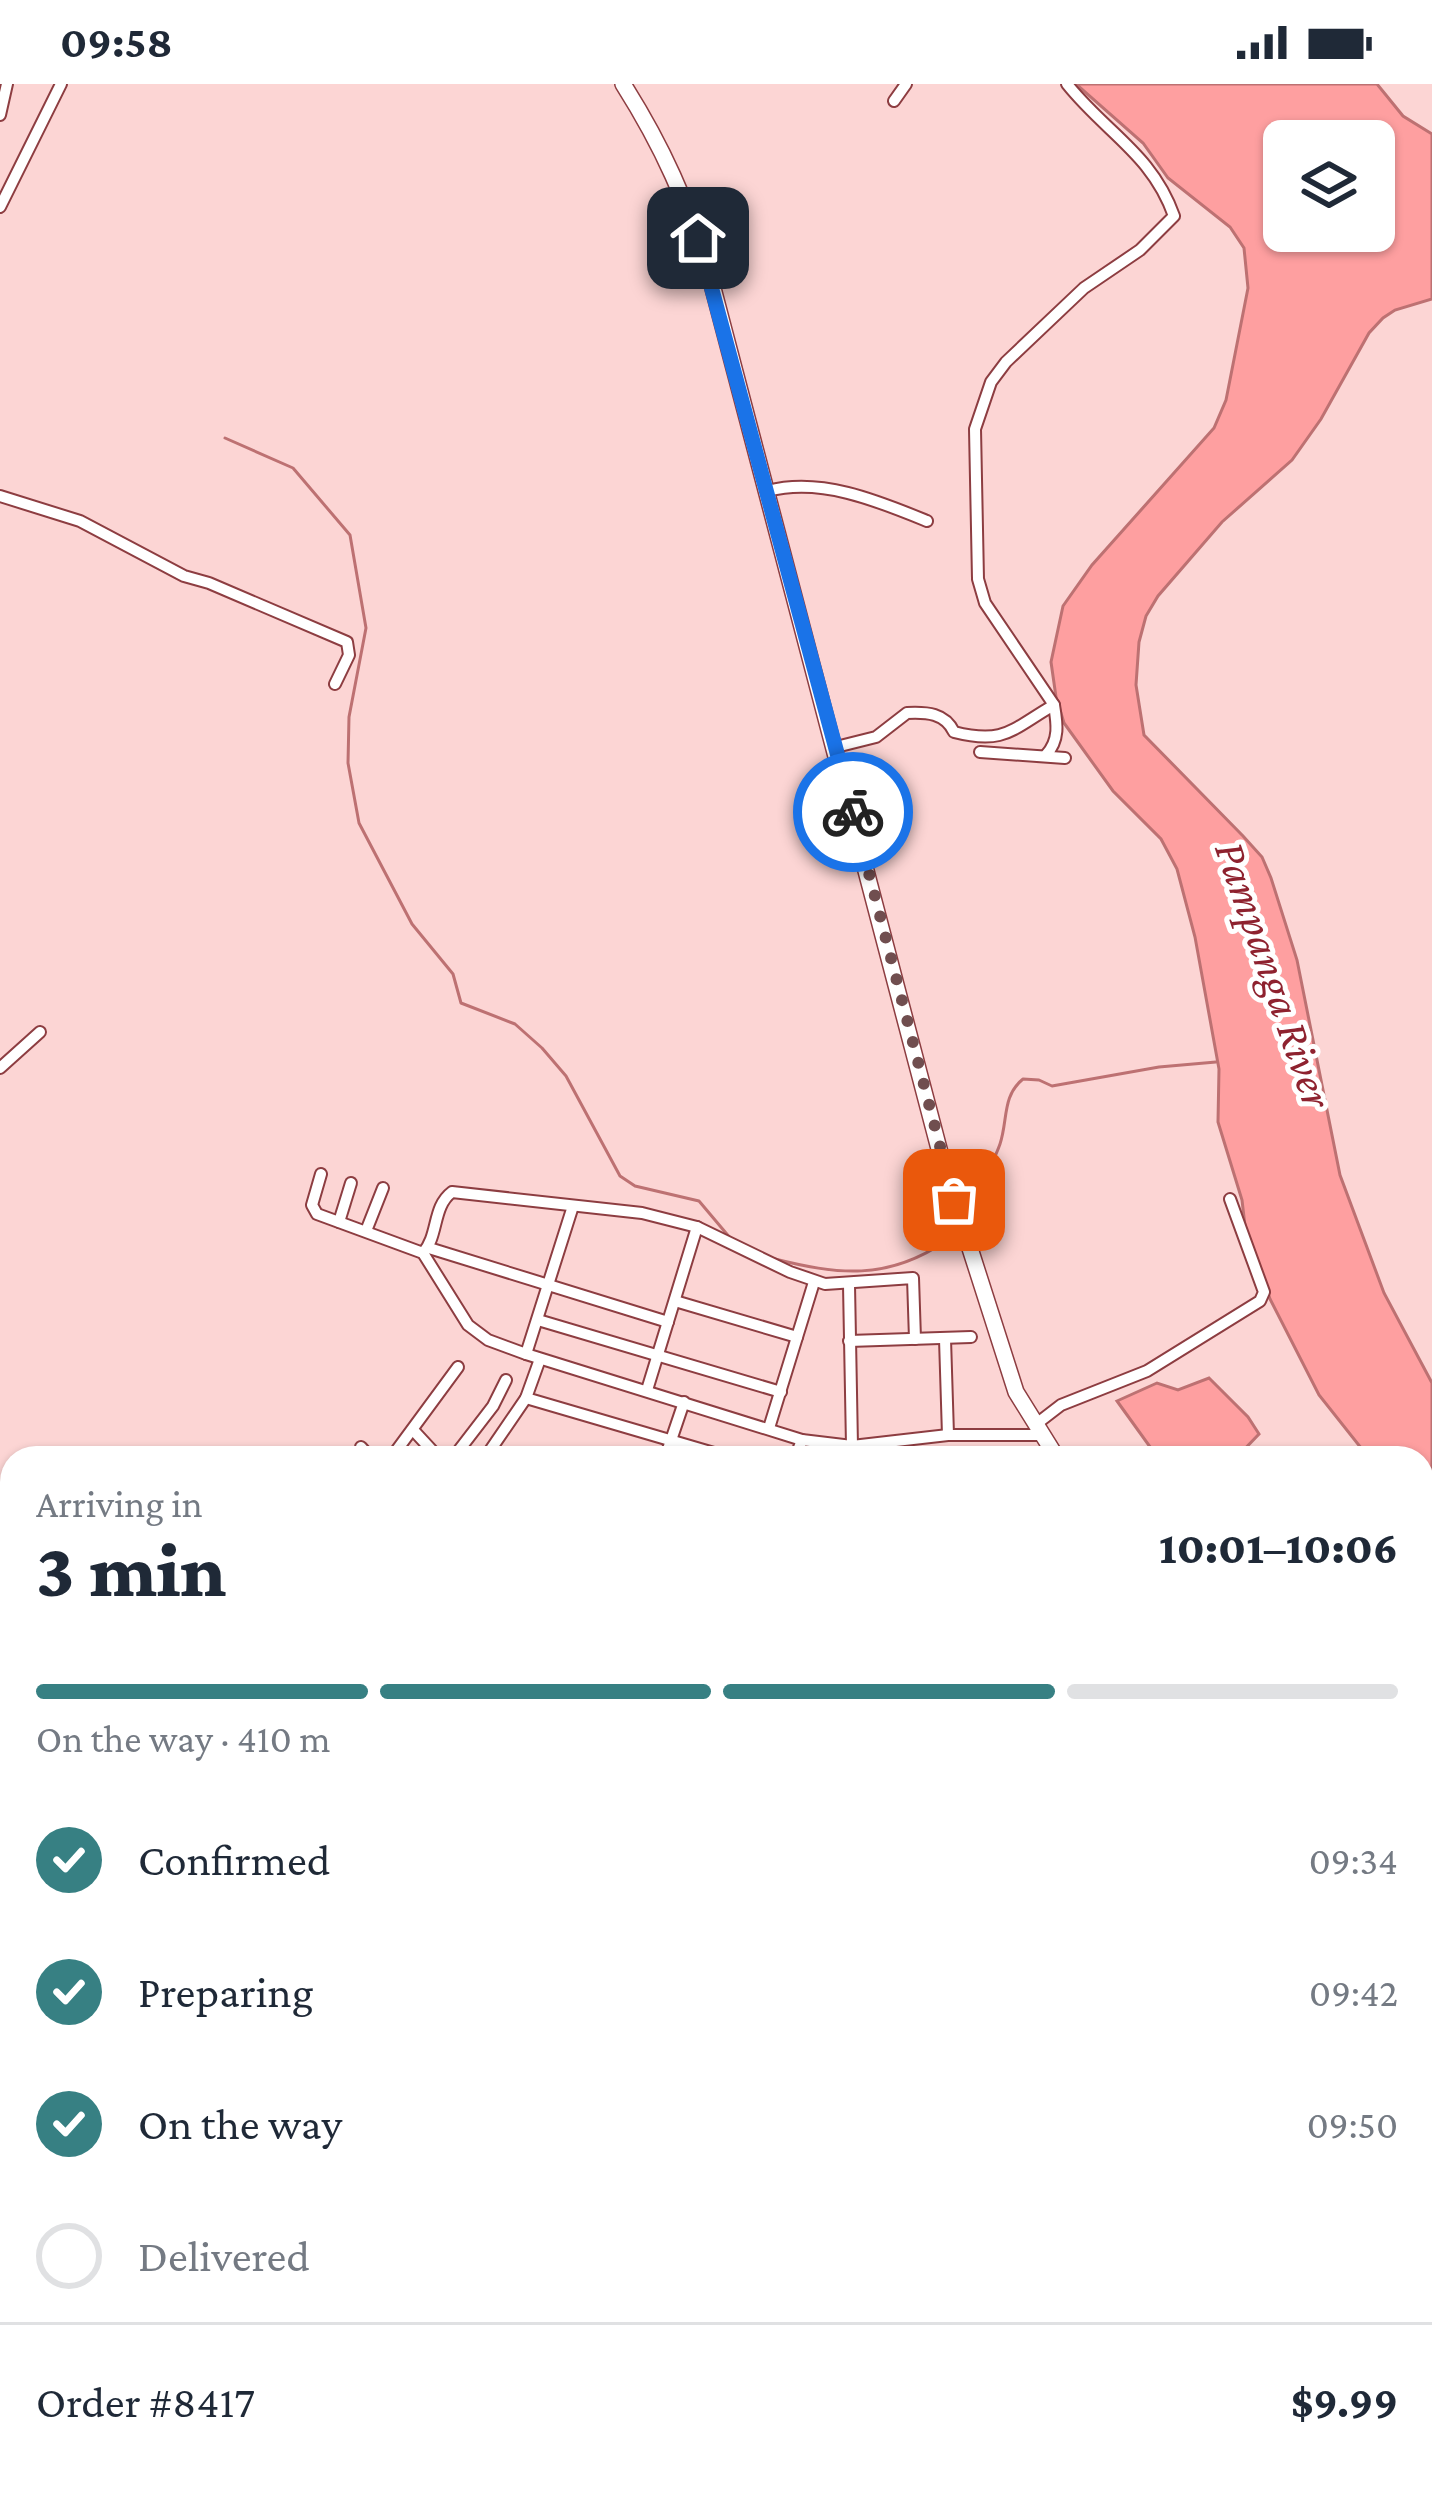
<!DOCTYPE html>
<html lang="en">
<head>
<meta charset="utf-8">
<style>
  body { margin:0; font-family:"Crimson Pro",serif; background:#f6f6f7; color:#1f2937; height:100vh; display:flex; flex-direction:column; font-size:45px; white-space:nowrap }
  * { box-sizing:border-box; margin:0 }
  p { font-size:39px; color:#747a83 }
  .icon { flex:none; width:66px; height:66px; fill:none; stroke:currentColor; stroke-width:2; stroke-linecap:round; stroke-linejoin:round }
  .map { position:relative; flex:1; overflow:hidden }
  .details { position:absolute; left:0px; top:1362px; width:1434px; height:1059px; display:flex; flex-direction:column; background:#fff; border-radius:36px 36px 0 0; box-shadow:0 3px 9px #0004 }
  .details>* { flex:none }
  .fabs { position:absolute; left:1263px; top:36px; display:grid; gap:24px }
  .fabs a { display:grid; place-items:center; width:132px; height:132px; border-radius:18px; background:#fff; box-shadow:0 3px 9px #0004; font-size:60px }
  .pin { position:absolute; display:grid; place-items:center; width:102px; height:102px; color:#fff; margin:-51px; border-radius:24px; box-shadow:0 6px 18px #0006 }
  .courier { position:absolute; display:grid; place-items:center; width:120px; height:120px; margin:-60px; border:9px solid #1a73e8; border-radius:50%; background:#fff; color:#222; box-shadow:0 3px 15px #0007 }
  .head em { font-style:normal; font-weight:800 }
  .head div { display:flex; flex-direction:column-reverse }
  .head { display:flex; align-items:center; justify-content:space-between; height:204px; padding:0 36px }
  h1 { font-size:78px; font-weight:800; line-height:90px }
  .bar { display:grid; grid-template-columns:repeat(4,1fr); gap:18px 12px; align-content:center; height:144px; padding:0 36px }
  .bar i { height:15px; border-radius:9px; background:#e0e1e3 }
  .bar .current { background:#378083 }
  .bar p { grid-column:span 4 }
  .line { display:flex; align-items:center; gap:30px; padding:0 36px; border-top:3px solid #e0e1e3 }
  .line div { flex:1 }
  ol { padding:0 36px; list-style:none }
  li { display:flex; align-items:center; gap:36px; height:132px }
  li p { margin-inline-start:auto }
  li .icon { padding:12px; border-radius:50%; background:#378083; color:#fff; stroke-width:4 }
  li:last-child { color:#747a83 }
  li i { width:66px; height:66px; border:6px solid #e0e1e3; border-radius:50% }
  .status { display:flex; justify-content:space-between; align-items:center; height:84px; padding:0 60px; background:#fff; direction:ltr }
  .status svg { height:33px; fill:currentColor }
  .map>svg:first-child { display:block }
  .water { fill:#fe9fa0; stroke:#bd7172; stroke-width:3; fill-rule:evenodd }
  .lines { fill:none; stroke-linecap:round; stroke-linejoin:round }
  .stream { stroke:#bd7172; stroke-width:3 }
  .minor-casing { stroke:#8d3d41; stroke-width:14 }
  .tertiary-casing { stroke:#8d3d41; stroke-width:16 }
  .secondary-casing { stroke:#8d3d41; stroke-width:18 }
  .minor { stroke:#fff; stroke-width:10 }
  .tertiary { stroke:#fff; stroke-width:14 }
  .secondary { stroke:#fff; stroke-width:15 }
  .done { stroke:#704e4f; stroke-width:12; stroke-dasharray:0 21.6 }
  .route { stroke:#1a73e8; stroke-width:15 }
  .labels { text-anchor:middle; stroke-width:10; stroke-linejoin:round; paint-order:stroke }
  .water-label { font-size:45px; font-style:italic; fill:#8e222f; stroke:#fff }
</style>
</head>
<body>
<div class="status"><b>09:58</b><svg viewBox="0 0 49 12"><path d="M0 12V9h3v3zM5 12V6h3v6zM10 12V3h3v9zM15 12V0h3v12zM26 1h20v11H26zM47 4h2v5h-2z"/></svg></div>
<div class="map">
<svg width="1432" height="2420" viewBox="0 0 1432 2420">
  <rect width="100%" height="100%" fill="#fcd5d4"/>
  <g class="water">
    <path d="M1076,0H1377L1403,32L1432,50V215L1395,226L1383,234L1369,249L1321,335L1292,376L1222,438L1158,512L1146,532L1139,558L1136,601L1144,651L1243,752L1262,773L1271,794L1297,876L1340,1091L1384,1209L1432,1299V1443L1422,1431V1374H1369L1319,1311L1270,1215L1245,1142L1242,1116L1218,1038L1219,985L1195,853L1177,785L1161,755L1113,707L1064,639L1056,613L1051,578L1063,522L1092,481L1214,344L1226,316L1248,204L1244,164L1230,143L1168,94L1143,59ZM1284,57H1374V147H1284Z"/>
    <polygon points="1209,1294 1248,1333 1259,1350 1236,1374 1158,1374 1117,1317 1157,1299 1178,1306"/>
    <polygon points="12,1755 12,1815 0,1831 0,1762"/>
    <polygon points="12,1903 12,2409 1106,2409 1100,2420 0,2420 0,1905"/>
    <polygon points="1432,2194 1432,2420 1343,2420 1346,2409 1422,2409 1422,2201"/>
  </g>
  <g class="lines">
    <g class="stream">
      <polyline points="225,354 293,384 350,451 366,544 349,633 348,679 359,739 412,840 453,890 461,919 515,940 542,964 566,992 620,1092 635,1102 699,1117 731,1155"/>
      <path d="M967,1124C979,1103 992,1083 1000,1060C1008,1036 1002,1012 1023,995L1039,996L1052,1002L1159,983L1216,978"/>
      <path d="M771,1174C838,1191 887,1197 946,1157"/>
    </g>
    <g class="minor-casing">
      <g id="minor">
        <polyline points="894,17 906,0"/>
        <polyline points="0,31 7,0"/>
        <polyline points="0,123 61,0"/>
        <path d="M768,407C821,393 878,417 927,437"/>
        <polyline points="0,412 80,437 184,492 209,499 347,558 349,571 335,600"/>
        <path d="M836,663L876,653L907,629C927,628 945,629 954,648C1005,661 1012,645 1054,621L985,519L978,495L975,345L991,298L1006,278L1084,204L1140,166L1174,132C1152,70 1106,49 1067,0"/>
        <polyline points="980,668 1065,674"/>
        <path d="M1046,671C1060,656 1057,639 1054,621"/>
        <polyline points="0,984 40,948"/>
        <polyline points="321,1090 312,1121 317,1130 423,1169 468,1241 488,1256 526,1270 802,1356 852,1362 948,1351 1041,1351"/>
        <polyline points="339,1138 351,1099"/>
        <polyline points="366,1147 383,1104"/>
        <polyline points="429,1164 668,1238"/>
        <path d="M423,1169C439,1151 432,1123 452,1108L642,1129L697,1143L790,1188L825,1200L913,1194L915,1255"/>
        <polyline points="849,1201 852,1362"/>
        <polyline points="675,1217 797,1253"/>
        <polyline points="538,1236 781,1308"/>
        <polyline points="945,1255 948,1351"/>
        <polyline points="849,1257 971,1253"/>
        <polyline points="526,1270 573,1122"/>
        <polyline points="647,1306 697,1143"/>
        <polyline points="526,1314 731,1374"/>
        <polyline points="1035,1341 1061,1321 1147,1287 1260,1217 1264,1208 1230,1115"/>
        <polyline points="769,1344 814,1198"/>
        <polyline points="414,1347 439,1374"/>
        <polyline points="361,1363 371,1374"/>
        <polyline points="487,1371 526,1314 540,1275"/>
        <polyline points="391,1374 458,1283"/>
        <polyline points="453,1374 493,1322 506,1296"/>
        <polyline points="665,1374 684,1318"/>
        <polyline points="795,1374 802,1356"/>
        <polyline points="0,1754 12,1746"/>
        <polyline points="0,1837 12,1831"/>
        <polyline points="0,1862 12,1860"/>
        <polyline points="1422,2049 1432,2054"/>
      </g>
    </g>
    <g class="tertiary-casing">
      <g id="tertiary">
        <polyline points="1422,1643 1432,1664"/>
        <polyline points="1159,2409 1166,2420"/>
      </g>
    </g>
    <g class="secondary-casing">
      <g id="secondary">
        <path d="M623,0C663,63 687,118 709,189L943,1080L1016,1308L1057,1374"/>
        <polyline points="1422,1612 1432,1609"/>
        <polyline points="0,1696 12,1689"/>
      </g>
    </g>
    <use href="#minor" class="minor"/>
    <use href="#tertiary" class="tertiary"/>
    <use href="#secondary" class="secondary"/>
  </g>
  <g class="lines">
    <polyline class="done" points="853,728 954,1116"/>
    <polyline class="route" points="698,154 853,728"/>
  </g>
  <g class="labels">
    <g class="water-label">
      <text transform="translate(1275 890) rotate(71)" y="16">Pampanga River</text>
    </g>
  </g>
</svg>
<div class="fabs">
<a><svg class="icon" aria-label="layers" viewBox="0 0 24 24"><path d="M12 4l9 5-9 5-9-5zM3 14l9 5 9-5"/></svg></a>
</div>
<div class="pin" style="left:954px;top:1116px;background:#ea580c"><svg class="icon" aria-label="bag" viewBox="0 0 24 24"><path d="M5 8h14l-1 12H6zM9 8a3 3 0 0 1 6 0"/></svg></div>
<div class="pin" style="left:698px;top:154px;background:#1f2937"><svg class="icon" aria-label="home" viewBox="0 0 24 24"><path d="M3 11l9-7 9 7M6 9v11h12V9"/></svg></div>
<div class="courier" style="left:853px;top:728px"><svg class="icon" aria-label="bike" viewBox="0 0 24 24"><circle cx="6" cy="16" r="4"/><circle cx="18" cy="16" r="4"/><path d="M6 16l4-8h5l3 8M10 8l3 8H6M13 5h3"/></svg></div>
<section class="details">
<div class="head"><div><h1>3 min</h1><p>Arriving in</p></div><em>10:01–10:06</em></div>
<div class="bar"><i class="current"></i><i class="current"></i><i class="current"></i><i></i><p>On the way · 410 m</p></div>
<ol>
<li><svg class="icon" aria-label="check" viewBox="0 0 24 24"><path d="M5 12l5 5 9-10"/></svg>Confirmed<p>09:34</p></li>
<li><svg class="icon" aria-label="check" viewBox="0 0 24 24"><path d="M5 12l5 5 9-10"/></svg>Preparing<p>09:42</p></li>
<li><svg class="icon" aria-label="check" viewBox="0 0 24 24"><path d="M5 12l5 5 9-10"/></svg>On the way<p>09:50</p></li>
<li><i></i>Delivered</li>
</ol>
<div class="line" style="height:156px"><div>Order #8417</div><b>$9.99</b></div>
</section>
</div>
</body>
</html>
